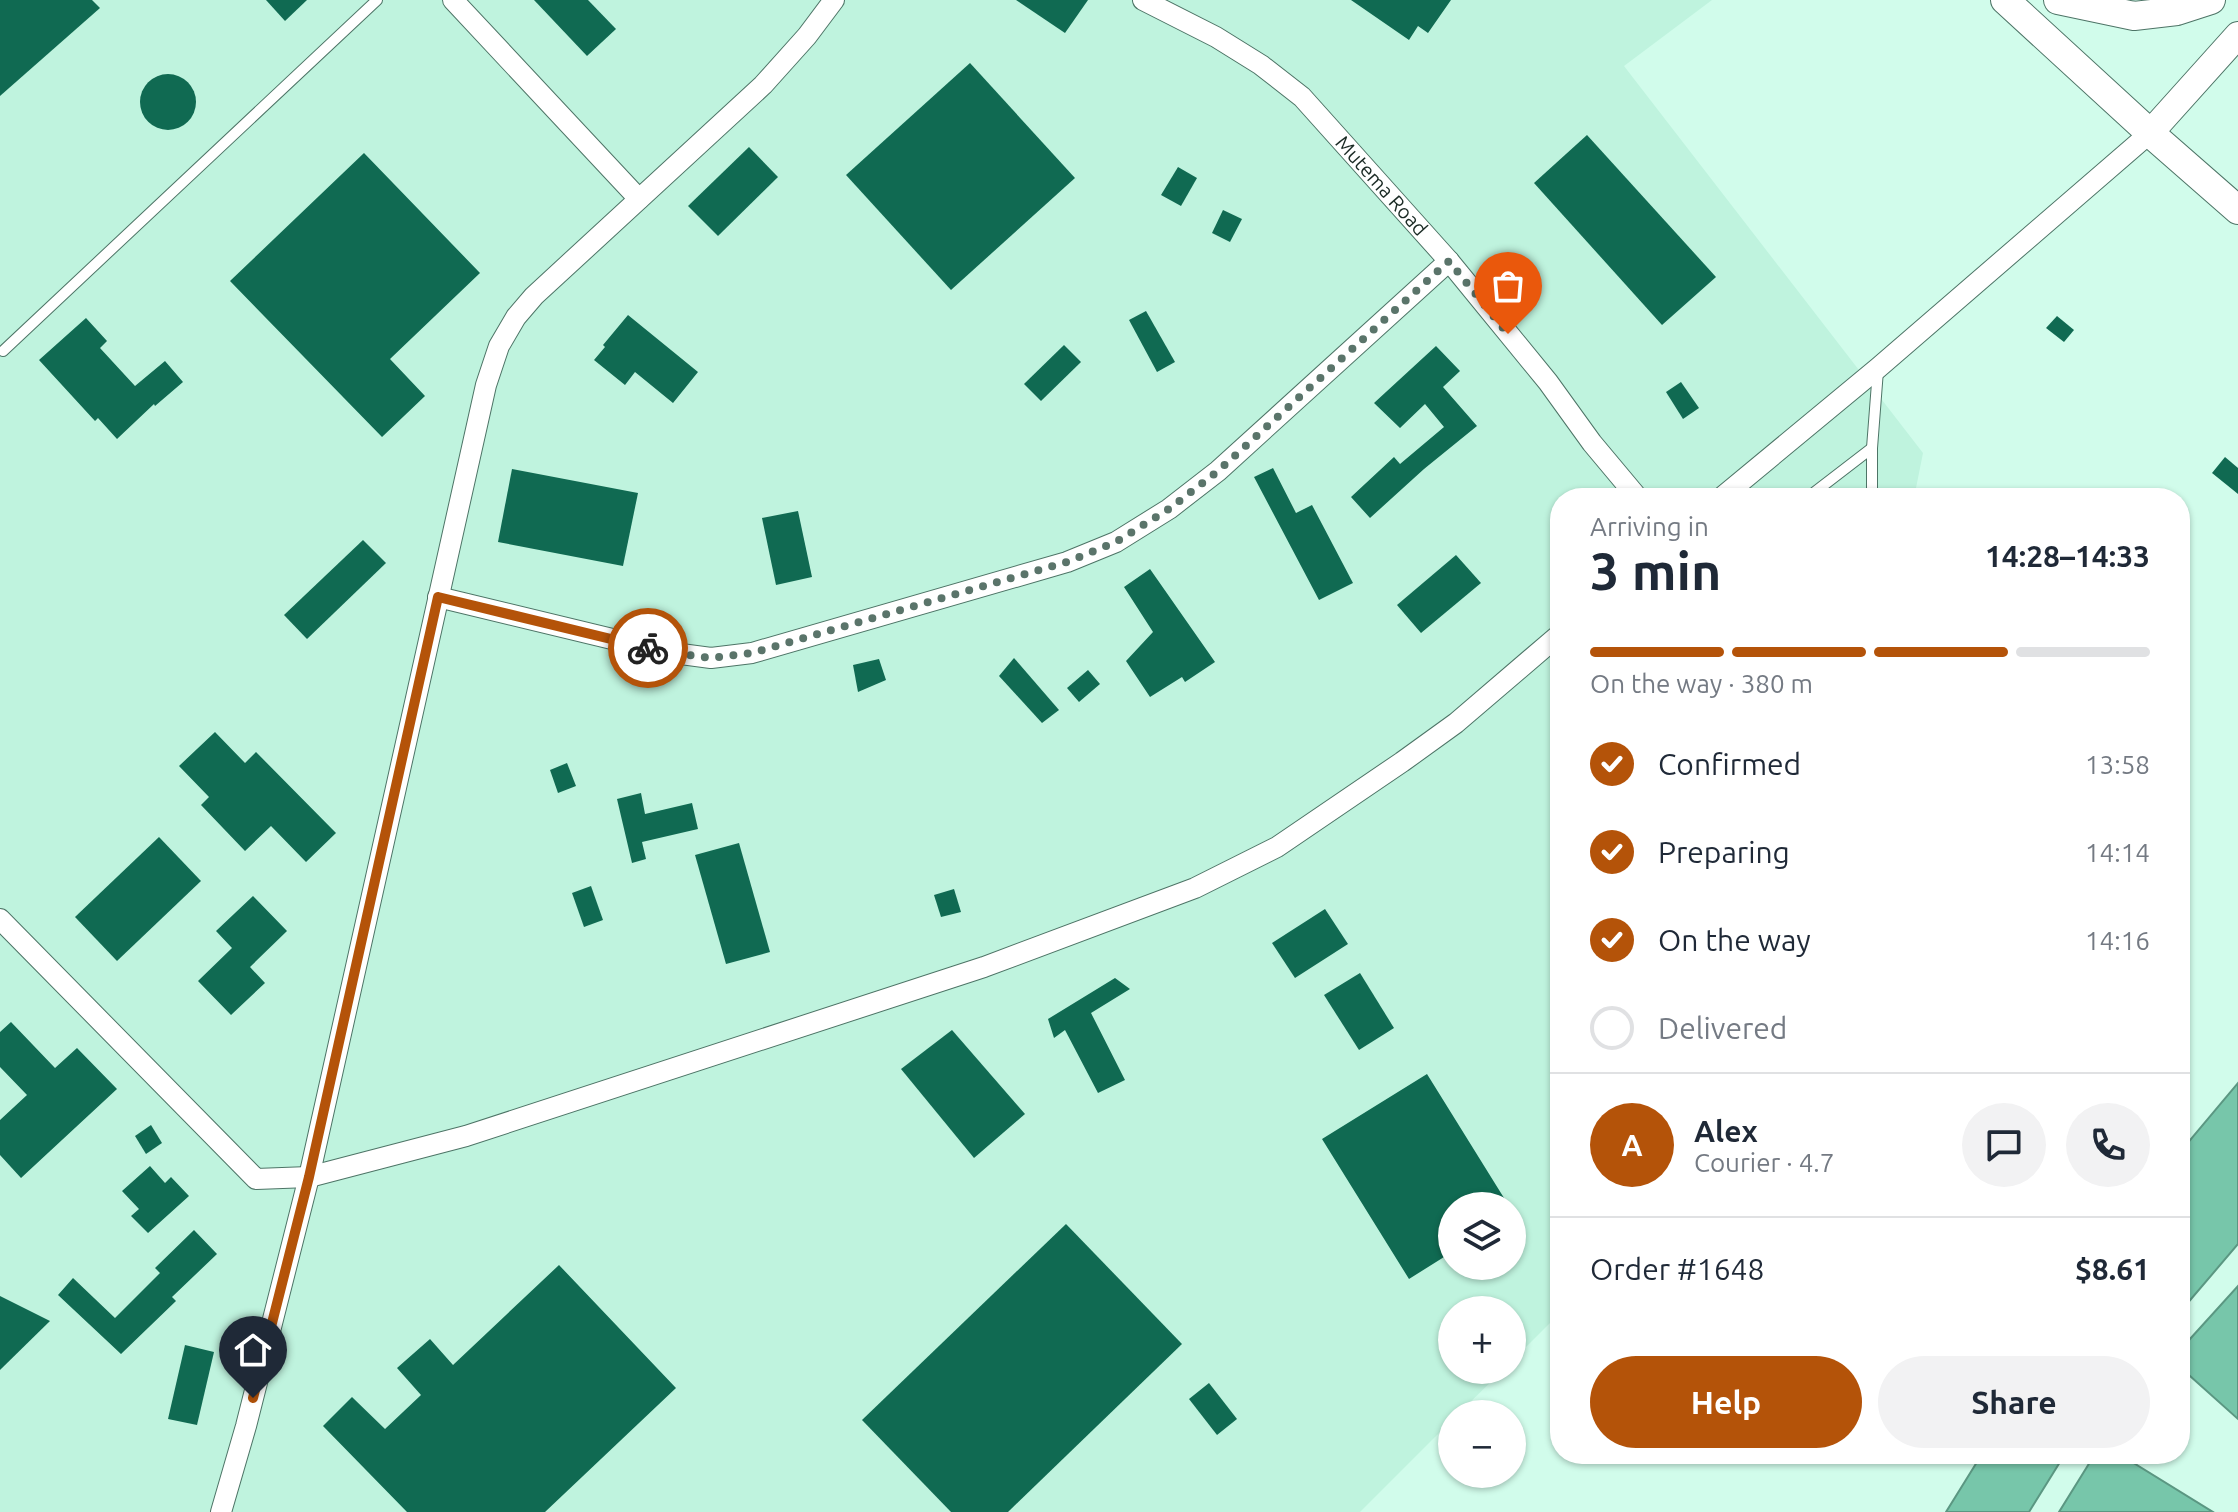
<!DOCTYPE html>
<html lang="en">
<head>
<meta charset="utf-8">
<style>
  body { margin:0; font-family:Ubuntu,sans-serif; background:#f2f2f3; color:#1f2937; height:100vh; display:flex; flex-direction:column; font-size:30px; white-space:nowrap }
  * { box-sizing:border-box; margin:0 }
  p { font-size:26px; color:#747a83 }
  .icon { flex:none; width:44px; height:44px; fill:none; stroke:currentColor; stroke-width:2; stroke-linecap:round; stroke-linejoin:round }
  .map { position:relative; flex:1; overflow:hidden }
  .sheet { position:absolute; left:1550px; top:488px; width:640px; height:976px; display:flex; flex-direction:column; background:#fff; border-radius:32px; box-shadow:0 2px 6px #0004 }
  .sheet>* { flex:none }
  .buttons { position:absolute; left:1438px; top:1192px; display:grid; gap:16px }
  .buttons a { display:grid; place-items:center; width:88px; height:88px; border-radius:50%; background:#fff; box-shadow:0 2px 6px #0004; font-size:40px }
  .pin { position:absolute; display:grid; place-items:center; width:68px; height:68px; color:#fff; margin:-82px -34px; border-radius:50% 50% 50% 0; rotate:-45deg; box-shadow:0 0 8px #0007 }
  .pin .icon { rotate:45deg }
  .courier { position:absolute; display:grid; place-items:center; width:80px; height:80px; margin:-40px; border:6px solid #b45309; border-radius:50%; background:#fff; color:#222; box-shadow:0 2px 10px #0007 }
  .headline em { font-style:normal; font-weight:600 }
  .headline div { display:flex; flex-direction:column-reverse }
  .headline { display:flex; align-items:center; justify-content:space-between; height:136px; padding:0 40px }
  h1 { font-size:52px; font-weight:600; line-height:60px }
  .bar { display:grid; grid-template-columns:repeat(4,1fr); gap:12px 8px; align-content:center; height:96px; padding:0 40px }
  .bar i { height:10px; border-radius:6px; background:#e0e1e3 }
  .bar .current { background:#b45309 }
  .bar p { grid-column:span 4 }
  .line { display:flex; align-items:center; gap:20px; padding:0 40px; border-top:2px solid #e0e1e3 }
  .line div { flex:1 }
  .round { display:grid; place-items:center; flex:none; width:84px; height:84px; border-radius:42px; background:#f2f2f3 }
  ol { padding:0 40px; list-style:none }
  li { display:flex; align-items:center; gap:24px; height:88px }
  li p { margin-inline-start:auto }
  li .icon { padding:8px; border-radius:50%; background:#b45309; color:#fff; stroke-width:4 }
  li:last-child { color:#747a83 }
  li i { width:44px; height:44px; border:4px solid #e0e1e3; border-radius:50% }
  .primary-button { display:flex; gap:16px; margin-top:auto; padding:16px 40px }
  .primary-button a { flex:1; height:92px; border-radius:48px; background:#b45309; color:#fff; font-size:32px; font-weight:600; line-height:92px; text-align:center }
  .primary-button a+a { background:#f2f2f3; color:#1f2937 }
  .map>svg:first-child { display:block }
  .built { fill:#bff3de; fill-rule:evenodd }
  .water { fill:#77c6aa; stroke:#5b9782; stroke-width:2 }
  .building { fill:#106a52 }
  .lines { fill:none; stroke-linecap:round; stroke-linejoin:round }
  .service-casing { stroke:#4d7466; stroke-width:12 }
  .minor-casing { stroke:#4d7466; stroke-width:22 }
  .tertiary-casing { stroke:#4d7466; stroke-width:28 }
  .secondary-casing { stroke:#4d7466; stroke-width:30 }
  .service { stroke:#fff; stroke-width:10 }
  .minor { stroke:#fff; stroke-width:20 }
  .tertiary { stroke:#fff; stroke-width:26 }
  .secondary { stroke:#fff; stroke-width:28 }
  .done { stroke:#5a746a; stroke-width:8; stroke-dasharray:0 14.4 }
  .route { stroke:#b45309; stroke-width:10 }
  .labels { text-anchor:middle; stroke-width:8; stroke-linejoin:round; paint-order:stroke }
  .street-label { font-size:20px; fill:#1a2a24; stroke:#fff }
</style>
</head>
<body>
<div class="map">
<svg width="2238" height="1512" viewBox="0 0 2238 1512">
  <rect width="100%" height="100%" fill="#d1fceb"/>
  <path class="built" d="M0,0H1712L1624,66L1923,453L1914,498H1560V1313L1512,1361V1310H1452V1370H1503L1458,1414H1452V1420L1360,1512H0ZM1452,1206H1512V1266H1452Z"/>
  <g class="water">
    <polygon points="2238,1083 2238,1244 2180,1312 2180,1152"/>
    <polygon points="2238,1286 2238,1419 2180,1367 2180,1350"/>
    <polygon points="1982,1454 2065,1454 2029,1512 1946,1512"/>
    <polygon points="2095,1454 2119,1454 2213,1512 2059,1512"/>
  </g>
  <g class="building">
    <polygon points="0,0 92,0 100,8 0,96"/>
    <polygon points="266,0 307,0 285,21"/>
    <polygon points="534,0 588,0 616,29 587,56"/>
    <polygon points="1016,0 1088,0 1065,33"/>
    <polygon points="1351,0 1451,0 1428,33 1418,26 1409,40"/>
    <polygon points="970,63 1075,178 951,290 846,175"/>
    <circle cx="168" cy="102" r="28"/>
    <polygon points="1587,135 1716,277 1662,325 1534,183"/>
    <polygon points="749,147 778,177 718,236 688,206"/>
    <polygon points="364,153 480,273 390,359 425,396 382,437 230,281"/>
    <polygon points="1178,167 1197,178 1181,206 1161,195"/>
    <polygon points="1223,210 1242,219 1230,242 1212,233"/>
    <polygon points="1146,311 1175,362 1157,372 1129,320"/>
    <polygon points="628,315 698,372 673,403 635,372 625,385 594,360 605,347 603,345"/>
    <polygon points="2057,316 2074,330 2064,342 2046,328"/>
    <polygon points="86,318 107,341 100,348 135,386 165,361 183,382 155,406 154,404 117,439 98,418 95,421 39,360"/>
    <polygon points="1064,345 1081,362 1041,401 1024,384"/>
    <polygon points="1436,346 1460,371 1443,387 1477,426 1424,469 1370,518 1351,497 1394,457 1400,464 1444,427 1425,404 1400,428 1374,403"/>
    <polygon points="1681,382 1699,408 1683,419 1666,392"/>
    <polygon points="2225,457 2238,468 2238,494 2212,473"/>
    <polygon points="1273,468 1296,513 1312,505 1353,583 1319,600 1254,477"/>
    <polygon points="512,469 638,493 623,566 498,542"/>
    <polygon points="798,511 812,577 776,585 762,518"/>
    <polygon points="363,540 386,563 307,639 284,615"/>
    <polygon points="1456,555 1481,583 1421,633 1397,605"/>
    <polygon points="1150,569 1215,662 1185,682 1182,677 1150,697 1126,661 1153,632 1124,587"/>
    <polygon points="1014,658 1059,710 1042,723 999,676"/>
    <polygon points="879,659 886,680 858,692 853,665"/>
    <polygon points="1088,670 1100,684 1079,702 1067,688"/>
    <polygon points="215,732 245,763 256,752 336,833 306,862 271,826 245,851 201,805 209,797 179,766"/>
    <polygon points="567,763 576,786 558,793 550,770"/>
    <polygon points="641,793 645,814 692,803 698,829 642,842 646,859 632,863 617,799"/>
    <polygon points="159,837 201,881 117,961 75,917"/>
    <polygon points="739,843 770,952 726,964 695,855"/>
    <polygon points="591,886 603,920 584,927 572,893"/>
    <polygon points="954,889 961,912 941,917 934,895"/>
    <polygon points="253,896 287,931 250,967 265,983 231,1015 198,981 232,948 216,931"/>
    <polygon points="1325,909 1348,944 1295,978 1272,943"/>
    <polygon points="1360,973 1394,1028 1359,1050 1324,995"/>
    <polygon points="1115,978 1130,989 1091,1013 1125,1080 1098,1093 1065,1030 1054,1038 1048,1019"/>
    <polygon points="11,1022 55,1068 77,1048 117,1089 21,1178 0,1155 0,1120 27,1095 0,1067 0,1032"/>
    <polygon points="952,1030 1025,1114 974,1158 901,1069"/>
    <polygon points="1427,1074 1509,1206 1452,1206 1452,1252 1409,1279 1322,1139"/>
    <polygon points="151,1125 162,1143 146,1154 135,1136"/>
    <polygon points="150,1166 165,1183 171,1177 189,1196 148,1233 131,1216 139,1209 122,1191"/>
    <polygon points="1066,1224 1182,1344 1008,1512 951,1512 862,1420"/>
    <polygon points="194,1230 217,1254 172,1297 176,1301 121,1354 58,1295 73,1278 115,1318 160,1273 155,1268"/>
    <polygon points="559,1265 676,1388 545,1512 407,1512 323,1426 352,1397 385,1429 421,1395 397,1368 430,1339 453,1365"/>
    <polygon points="0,1296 50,1321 0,1370"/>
    <polygon points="185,1345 214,1352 197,1425 168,1419"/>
    <polygon points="1209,1383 1237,1419 1217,1435 1189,1399"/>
  </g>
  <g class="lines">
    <g class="service-casing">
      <g id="service">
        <polyline points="3,351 377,0"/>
        <polyline points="1807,498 1872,448"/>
        <polyline points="1872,498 1872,448 1878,370"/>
      </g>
    </g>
    <g class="minor-casing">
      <g id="minor">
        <polyline points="453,0 639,199"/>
        <path id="s1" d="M1143,0L1216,37L1261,65L1302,97L1449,261L1548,382L1592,443L1638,498"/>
        <polyline points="1721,498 1878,368 2150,133"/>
        <polyline points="438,597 666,652 711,658 752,653 1067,562 1116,542 1169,509 1218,471 1449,261"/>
        <polyline points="0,919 256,1179 309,1177 466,1136 984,967 1195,888 1277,847 1402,762 1456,723 1560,634"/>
        <polyline points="221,1512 246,1426 309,1177 486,385 499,346 516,317 534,296 763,85 807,36 834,0"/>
      </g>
    </g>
    <g class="tertiary-casing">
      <polyline id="tertiary" points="2150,133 2238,35"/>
    </g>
    <g class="secondary-casing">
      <g id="secondary">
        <polyline points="2005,0 2150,133 2238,210"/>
        <polyline points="2058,0 2134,16 2177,11 2211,0"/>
      </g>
    </g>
    <use href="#service" class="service"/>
    <use href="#minor" class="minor"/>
    <use href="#tertiary" class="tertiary"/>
    <use href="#secondary" class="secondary"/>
  </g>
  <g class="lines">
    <polyline class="done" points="648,648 666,652 711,658 752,653 1067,562 1116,542 1169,509 1218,471 1449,261 1508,334"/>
    <polyline class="route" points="253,1398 309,1177 438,597 648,648"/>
  </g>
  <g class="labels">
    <g class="street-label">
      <text dy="7" stroke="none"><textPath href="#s1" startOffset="306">Mutema Road</textPath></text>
    </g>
  </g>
</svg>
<div class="buttons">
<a><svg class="icon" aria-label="layers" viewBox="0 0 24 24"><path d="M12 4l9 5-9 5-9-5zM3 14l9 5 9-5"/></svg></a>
<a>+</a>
<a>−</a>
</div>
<div class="pin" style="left:1508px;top:334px;background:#ea580c"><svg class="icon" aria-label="bag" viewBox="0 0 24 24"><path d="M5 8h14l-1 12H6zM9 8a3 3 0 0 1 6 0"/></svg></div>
<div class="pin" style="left:253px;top:1398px;background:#1f2937"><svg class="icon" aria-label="home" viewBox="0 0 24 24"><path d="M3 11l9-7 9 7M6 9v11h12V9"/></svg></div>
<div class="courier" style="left:648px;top:648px"><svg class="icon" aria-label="bike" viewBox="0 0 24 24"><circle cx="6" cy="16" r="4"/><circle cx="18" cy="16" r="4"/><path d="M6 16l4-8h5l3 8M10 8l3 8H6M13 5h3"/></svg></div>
<section class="sheet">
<div class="headline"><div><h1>3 min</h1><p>Arriving in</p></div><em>14:28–14:33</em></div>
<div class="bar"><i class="current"></i><i class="current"></i><i class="current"></i><i></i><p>On the way · 380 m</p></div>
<ol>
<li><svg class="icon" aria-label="check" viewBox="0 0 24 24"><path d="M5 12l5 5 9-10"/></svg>Confirmed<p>13:58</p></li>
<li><svg class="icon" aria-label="check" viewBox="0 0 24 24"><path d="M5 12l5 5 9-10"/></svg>Preparing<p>14:14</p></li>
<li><svg class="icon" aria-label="check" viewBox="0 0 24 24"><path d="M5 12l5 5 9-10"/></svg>On the way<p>14:16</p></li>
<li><i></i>Delivered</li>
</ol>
<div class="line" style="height:144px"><b class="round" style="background:#b45309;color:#fff">A</b><div><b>Alex</b><p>Courier · 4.7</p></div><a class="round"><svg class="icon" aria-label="chat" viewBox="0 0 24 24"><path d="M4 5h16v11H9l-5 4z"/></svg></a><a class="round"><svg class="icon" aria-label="phone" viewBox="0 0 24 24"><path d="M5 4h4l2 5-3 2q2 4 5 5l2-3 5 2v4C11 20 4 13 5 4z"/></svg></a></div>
<div class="line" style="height:104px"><div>Order #1648</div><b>$8.61</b></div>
<div class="primary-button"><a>Help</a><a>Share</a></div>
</section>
</div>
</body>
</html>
